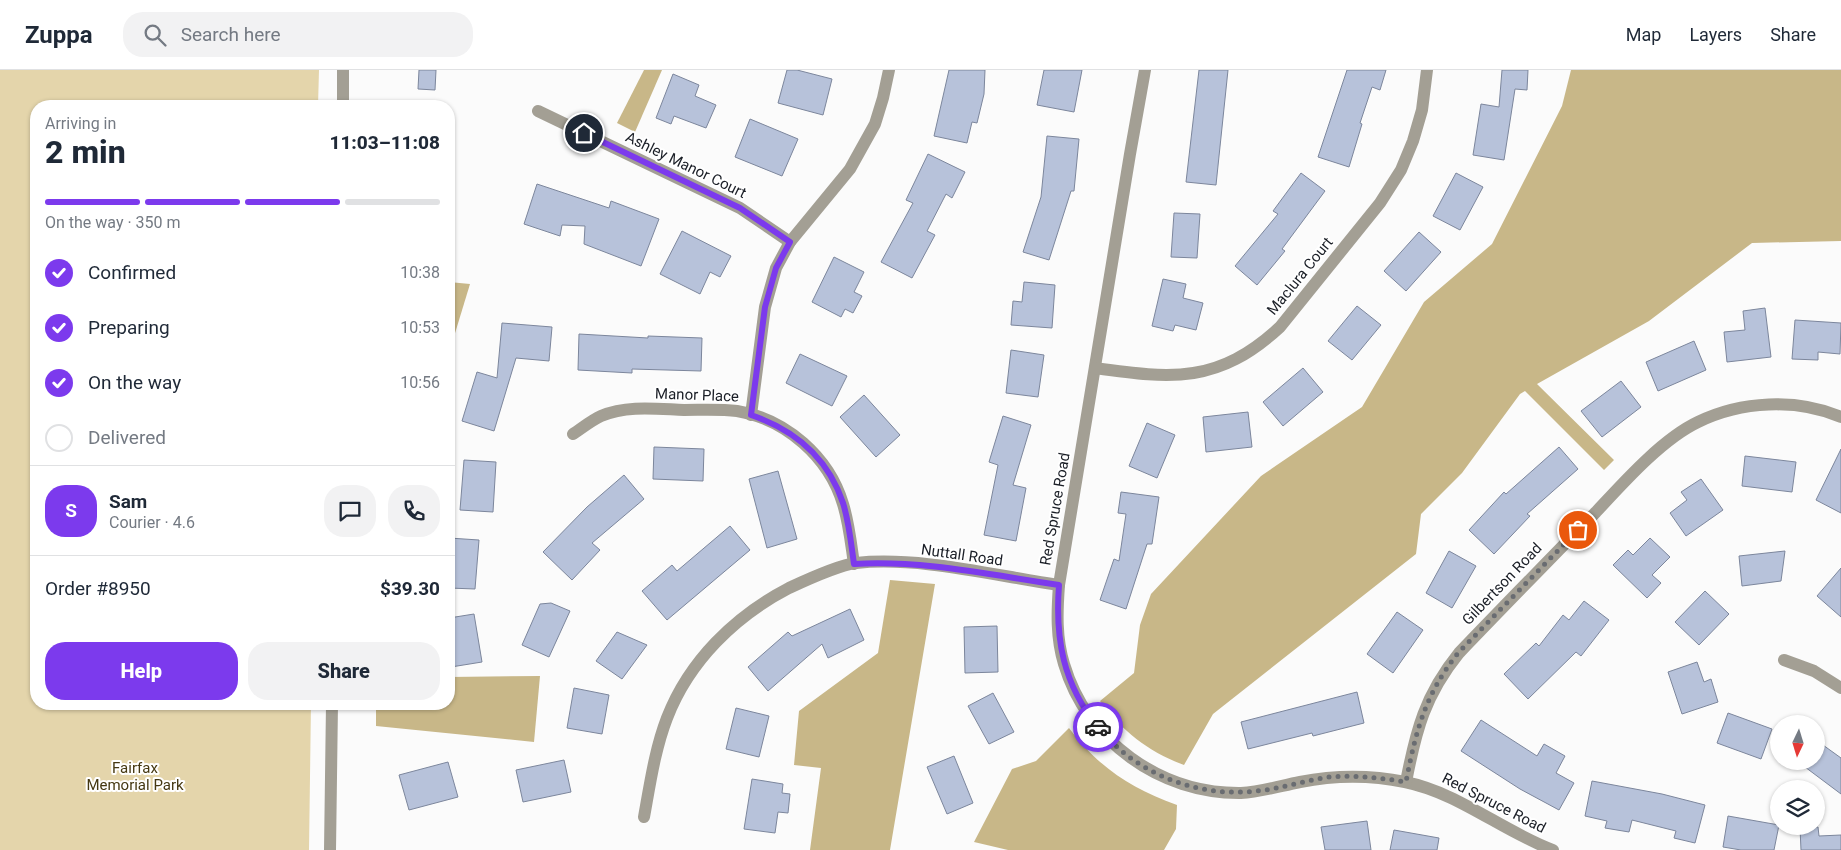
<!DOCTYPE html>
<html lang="en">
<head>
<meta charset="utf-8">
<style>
  body { margin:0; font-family:Roboto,sans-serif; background:#f2f2f3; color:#1f2937; height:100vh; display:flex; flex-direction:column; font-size:19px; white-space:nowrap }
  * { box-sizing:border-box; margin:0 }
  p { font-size:16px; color:#747a83 }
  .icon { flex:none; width:28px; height:28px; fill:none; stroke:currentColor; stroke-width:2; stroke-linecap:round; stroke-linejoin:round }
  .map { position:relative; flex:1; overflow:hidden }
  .sheet { position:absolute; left:30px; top:30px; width:425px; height:610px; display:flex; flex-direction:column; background:#fff; border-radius:20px; box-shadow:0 1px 4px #0004 }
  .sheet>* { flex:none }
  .needle { width:32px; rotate:184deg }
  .buttons { position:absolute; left:1770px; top:645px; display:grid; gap:10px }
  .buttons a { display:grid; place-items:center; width:55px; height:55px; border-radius:50%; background:#fff; box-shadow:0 1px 4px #0004; font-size:25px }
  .pin { position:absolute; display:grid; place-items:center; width:42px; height:42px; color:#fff; margin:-21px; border:2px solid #fff; border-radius:50%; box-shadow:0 1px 5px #0007 }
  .courier { position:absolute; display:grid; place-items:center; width:50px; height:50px; margin:-25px; border:4px solid #7c3aed; border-radius:50%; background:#fff; color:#222; box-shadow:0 1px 6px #0007 }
  .summary em { font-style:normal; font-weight:800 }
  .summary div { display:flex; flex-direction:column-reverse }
  .summary { display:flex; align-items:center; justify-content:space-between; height:85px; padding:0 15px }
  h1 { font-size:32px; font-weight:800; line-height:38px }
  .bar { display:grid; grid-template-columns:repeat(4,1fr); gap:8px 5px; align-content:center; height:60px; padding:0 15px }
  .bar i { height:6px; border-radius:4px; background:#e0e1e3 }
  .bar .on { background:#7c3aed }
  .bar p { grid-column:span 4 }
  .line { display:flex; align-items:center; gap:12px; padding:0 15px; border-top:1px solid #e0e1e3 }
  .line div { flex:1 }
  .round { display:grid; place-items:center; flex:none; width:52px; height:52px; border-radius:20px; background:#f2f2f3 }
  ol { padding:0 15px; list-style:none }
  li { display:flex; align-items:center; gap:15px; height:55px }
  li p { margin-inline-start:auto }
  li .icon { padding:5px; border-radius:50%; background:#7c3aed; color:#fff; stroke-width:4 }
  li:last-child { color:#747a83 }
  li i { width:28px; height:28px; border:2px solid #e0e1e3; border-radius:50% }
  .action { display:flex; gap:10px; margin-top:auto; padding:10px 15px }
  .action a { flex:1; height:58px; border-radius:20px; background:#7c3aed; color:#fff; font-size:20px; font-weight:800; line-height:58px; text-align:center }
  .action a+a { background:#f2f2f3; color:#1f2937 }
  header { display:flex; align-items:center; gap:30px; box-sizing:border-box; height:70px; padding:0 25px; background:#fff; border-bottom:1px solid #e0e1e3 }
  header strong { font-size:24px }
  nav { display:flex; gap:28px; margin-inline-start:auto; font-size:18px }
  .search { width:350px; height:45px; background:#f2f2f3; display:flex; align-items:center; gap:12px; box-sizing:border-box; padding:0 18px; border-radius:20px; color:#747a83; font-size:19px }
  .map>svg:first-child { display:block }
  .green { fill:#e4d5ab }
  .forest { fill:#c8b788 }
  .building { fill:#b7c2da; stroke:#7c869c }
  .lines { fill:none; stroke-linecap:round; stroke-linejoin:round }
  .minor { stroke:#a39f94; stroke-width:12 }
  .done { stroke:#696c71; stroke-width:5; stroke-dasharray:0 9 }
  .route { stroke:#7c3aed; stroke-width:6 }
  .labels { text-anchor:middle; stroke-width:4; stroke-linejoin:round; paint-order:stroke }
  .street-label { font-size:15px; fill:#1b1f27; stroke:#fff }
  .park-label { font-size:15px; fill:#453812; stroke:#fff }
</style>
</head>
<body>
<header>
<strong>Zuppa</strong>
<div class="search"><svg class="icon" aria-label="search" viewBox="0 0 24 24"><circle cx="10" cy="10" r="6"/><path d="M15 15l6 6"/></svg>Search here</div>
<nav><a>Map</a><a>Layers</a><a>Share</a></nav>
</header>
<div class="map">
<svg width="1841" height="780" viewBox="0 0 1841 780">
  <rect width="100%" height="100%" fill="#fbfbfb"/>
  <polygon class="green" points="0,0 319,0 318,36 36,36 36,634 311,634 309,780 0,780"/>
  <g class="forest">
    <polygon points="644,0 662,0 635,62 617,53"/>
    <path d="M1571,0H1841V171L1752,173L1649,251L1537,314L1614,390L1604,400L1525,321L1520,324L1462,403L1421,444L1416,484L1213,644L1184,695C1149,682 1123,662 1100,631L1134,603L1140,555L1151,524L1261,406L1362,337L1424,232L1492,174L1562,36Z"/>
    <polygon points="449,212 470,214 449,283"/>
    <polygon points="890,510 935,514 890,780 810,780 821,698 794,695 799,641 878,583"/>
    <polygon points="540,606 534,672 376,656 376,634 449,634 449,607"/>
    <path d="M1069,658C1099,698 1131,718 1177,735L1176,759L1164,780H1008L974,772L1012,699L1036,691Z"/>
  </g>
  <g class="building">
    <polygon points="419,0 436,0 435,20 418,19"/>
    <polygon points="787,0 797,0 832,9 823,45 778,33"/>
    <polygon points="949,0 985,0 984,24 977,53 972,52 967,73 934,66"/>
    <polygon points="1044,0 1082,0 1074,42 1037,35"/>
    <polygon points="1199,0 1228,0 1216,115 1186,112"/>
    <polygon points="1347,0 1386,0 1380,20 1372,17 1360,53 1362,54 1349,97 1318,87"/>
    <polygon points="1502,0 1528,0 1527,20 1515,19 1504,90 1473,85 1481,34 1499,37"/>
    <polygon points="673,4 699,15 695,26 716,35 706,58 674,46 671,54 656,48"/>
    <polygon points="750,49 798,69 782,106 735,87"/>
    <polygon points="1047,66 1079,69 1074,121 1071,121 1049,190 1023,182 1041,127"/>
    <polygon points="928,84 965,102 952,128 946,124 927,161 935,165 912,208 881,192 913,133 906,130"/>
    <polygon points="1301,103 1325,121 1282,179 1285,181 1257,215 1235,196 1278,144 1273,141"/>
    <polygon points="1456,103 1483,117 1460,160 1433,146"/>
    <polygon points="537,114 609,138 611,131 659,149 641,196 584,174 585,156 562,155 560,166 524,154"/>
    <polygon points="1174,143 1200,144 1197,188 1171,187"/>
    <polygon points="682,161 731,186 720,207 710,202 700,224 660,204"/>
    <polygon points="1419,162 1441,182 1406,221 1384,201"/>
    <polygon points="834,187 864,202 854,222 862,226 853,243 845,239 841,247 812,232"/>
    <polygon points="1163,209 1186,214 1183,228 1203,233 1196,260 1175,255 1173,261 1152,256"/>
    <polygon points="1024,212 1055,215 1052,258 1011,255 1013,231 1022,232"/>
    <polygon points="1357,236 1381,255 1352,290 1328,271"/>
    <polygon points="1765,238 1771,287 1727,292 1724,262 1745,260 1743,241"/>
    <polygon points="1795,250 1841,253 1840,284 1818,282 1818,290 1792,289"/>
    <polygon points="502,253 552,257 549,291 516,288 494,361 462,351 477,302 497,308"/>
    <polygon points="579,264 648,268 648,266 702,268 701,301 632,299 632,303 578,300"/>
    <polygon points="1694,271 1706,300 1658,321 1646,292"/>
    <polygon points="1011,280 1044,285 1038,327 1006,323"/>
    <polygon points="800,284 847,306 832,336 786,313"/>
    <polygon points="1303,298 1323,322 1283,356 1263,332"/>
    <polygon points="1621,311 1641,337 1602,367 1581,341"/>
    <polygon points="864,325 900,365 876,387 840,347"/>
    <polygon points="1248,342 1252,377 1206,382 1203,347"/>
    <polygon points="1003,346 1031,355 1013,415 1026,418 1016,471 984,465 998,395 989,392"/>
    <polygon points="1147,353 1175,365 1157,408 1129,396"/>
    <polygon points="654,377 704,379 703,411 653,409"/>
    <polygon points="1559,377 1578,399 1527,444 1530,446 1494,484 1469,460 1504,422 1506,424"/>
    <polygon points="1841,379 1841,443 1816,430"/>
    <polygon points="1745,386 1796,392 1792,422 1742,416"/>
    <polygon points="464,390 496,392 493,442 460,440"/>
    <polygon points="778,401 797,469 767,478 749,409"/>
    <polygon points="624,405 644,429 592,473 600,480 572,510 543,482 587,437"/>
    <polygon points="1701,409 1723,440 1686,466 1670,443 1687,430 1681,422"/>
    <polygon points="1121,422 1159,427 1152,474 1147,474 1126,539 1100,530 1114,489 1119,491 1126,444 1118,443"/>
    <polygon points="730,456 750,480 667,550 642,521 672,495 677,501"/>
    <polygon points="449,468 479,470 475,519 449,518"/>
    <polygon points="1650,468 1670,487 1652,505 1661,513 1647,528 1613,495 1628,480 1633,485"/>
    <polygon points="1449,481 1476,496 1452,538 1426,523"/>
    <polygon points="1785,481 1781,511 1742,516 1739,486"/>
    <polygon points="1841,498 1841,547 1817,526"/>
    <polygon points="1705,521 1729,544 1699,575 1675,552"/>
    <polygon points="1584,531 1609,550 1581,586 1576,582 1528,629 1504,604 1536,573 1539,576 1563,545 1569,550"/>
    <polygon points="551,533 570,541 549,587 522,575 540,534"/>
    <polygon points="850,539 864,570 828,588 822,574 768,621 748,597 788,562 792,566"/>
    <polygon points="1397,542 1423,560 1393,603 1367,584"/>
    <polygon points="474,544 482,592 451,597 449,579 449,548"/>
    <polygon points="997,556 998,602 965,603 964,557"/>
    <polygon points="617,562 647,575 622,609 596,591"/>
    <polygon points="1697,592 1704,612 1711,609 1718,632 1682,644 1668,602"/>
    <polygon points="574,618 609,625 602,664 567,658"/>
    <polygon points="1357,622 1364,653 1313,666 1312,663 1248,679 1241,652"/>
    <polygon points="993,623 1014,662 989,674 968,636"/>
    <polygon points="736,638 769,646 759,687 726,679"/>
    <polygon points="1728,643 1772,659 1761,689 1717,673"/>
    <polygon points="1481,650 1537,686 1544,674 1565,686 1556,703 1574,713 1559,740 1520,719 1461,681"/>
    <polygon points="1816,670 1841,688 1841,724 1797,691 1816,691"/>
    <polygon points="954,686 973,733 947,744 927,697"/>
    <polygon points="564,690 571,722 523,732 516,700"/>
    <polygon points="448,692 458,727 409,740 399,705"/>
    <polygon points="752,709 783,714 782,723 790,724 788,743 778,742 775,763 744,759"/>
    <polygon points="1592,711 1662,724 1705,735 1695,773 1674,768 1676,761 1632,750 1629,762 1605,758 1607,751 1585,746"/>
    <polygon points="1728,746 1779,755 1774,780 1741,780 1723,777"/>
    <polygon points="1367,751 1371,780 1325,780 1321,757"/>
    <polygon points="1818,757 1819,766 1841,765 1841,780 1801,780 1800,758"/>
    <polygon points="1394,760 1439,768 1437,780 1390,780"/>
  </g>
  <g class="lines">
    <g class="minor">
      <path d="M1145,0L1130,84L1059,515C1057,542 1056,568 1064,594C1087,671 1160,724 1241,723C1261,722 1280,716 1300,712C1335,705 1371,705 1405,712C1459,723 1502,761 1553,780"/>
      <polyline points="343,36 343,0"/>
      <polyline points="538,41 740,138 790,172"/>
      <path d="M1095,298C1173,309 1218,314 1280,257L1380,133L1401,100L1413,71L1422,40L1427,0"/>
      <polyline points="751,345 765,237 776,198 790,172 850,99 875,54 883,28 889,0"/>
      <path d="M573,364C582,358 592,350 601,346C627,335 657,339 684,340C702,340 720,339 737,341C786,349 829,387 843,434C849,453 851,474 854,494"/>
      <polyline points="1784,590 1814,601 1841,618"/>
      <path d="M1406,712C1416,660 1425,625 1459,583C1504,536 1550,489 1596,442C1623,413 1662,369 1698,352C1741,331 1796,328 1841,347"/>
      <path d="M644,747C650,714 655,679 667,648C689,591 735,546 789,518C804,511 840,495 856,493C919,486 996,506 1059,515"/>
      <polyline points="330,780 332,634"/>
    </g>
  </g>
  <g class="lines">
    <path class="done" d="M1098,657C1135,703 1196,728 1256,721C1281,719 1305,710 1330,707C1356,705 1381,708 1406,712C1416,660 1425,625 1458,583L1578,460"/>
    <path class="route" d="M584,63L740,138L790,172L776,198L765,237L751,345C795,360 828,388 843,433C849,452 851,473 854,494C924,490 990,505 1059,515C1055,569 1063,614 1098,657"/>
  </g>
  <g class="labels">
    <g class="street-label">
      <text transform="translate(686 95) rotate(26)" y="5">Ashley Manor Court</text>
      <text transform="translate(1300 206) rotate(-51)" y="5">Maclura Court</text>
      <text transform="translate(697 325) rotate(2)" y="5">Manor Place</text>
      <text transform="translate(1055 439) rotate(-80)" y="5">Red Spruce Road</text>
      <text transform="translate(962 485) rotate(8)" y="5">Nuttall Road</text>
      <text transform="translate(1502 514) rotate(-46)" y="5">Gilbertson Road</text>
      <text transform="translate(1494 733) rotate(27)" y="5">Red Spruce Road</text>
    </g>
    <g class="park-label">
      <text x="135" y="703">Fairfax<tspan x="135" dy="17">Memorial Park</tspan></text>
    </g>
  </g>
</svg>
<div class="buttons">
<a><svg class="needle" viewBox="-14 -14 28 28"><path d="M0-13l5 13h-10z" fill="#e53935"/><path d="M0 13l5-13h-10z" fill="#747a83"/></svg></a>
<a><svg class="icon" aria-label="layers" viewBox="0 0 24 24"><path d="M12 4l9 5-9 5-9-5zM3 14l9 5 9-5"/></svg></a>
</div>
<div class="pin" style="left:1578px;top:460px;background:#ea580c"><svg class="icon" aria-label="bag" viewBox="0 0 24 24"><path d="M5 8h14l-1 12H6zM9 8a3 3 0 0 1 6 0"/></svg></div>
<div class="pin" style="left:584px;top:63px;background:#1f2937"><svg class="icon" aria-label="home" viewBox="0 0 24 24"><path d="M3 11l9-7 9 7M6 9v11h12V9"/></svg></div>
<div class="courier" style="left:1098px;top:657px"><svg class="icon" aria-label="car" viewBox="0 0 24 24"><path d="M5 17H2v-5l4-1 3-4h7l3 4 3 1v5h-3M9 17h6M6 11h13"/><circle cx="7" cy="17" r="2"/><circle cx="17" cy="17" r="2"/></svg></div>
<section class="sheet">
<div class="summary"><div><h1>2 min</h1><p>Arriving in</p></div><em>11:03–11:08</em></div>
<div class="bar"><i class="on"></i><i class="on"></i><i class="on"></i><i></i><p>On the way · 350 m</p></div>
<ol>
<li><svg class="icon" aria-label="check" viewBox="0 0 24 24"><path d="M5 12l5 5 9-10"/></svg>Confirmed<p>10:38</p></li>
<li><svg class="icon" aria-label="check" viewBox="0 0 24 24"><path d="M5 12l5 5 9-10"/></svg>Preparing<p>10:53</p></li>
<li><svg class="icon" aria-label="check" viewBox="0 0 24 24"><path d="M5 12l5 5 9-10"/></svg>On the way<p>10:56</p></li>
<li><i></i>Delivered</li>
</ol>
<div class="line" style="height:90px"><b class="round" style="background:#7c3aed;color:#fff">S</b><div><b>Sam</b><p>Courier · 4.6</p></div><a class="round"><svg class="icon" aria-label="chat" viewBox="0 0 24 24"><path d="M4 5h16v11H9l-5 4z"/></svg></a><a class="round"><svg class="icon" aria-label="phone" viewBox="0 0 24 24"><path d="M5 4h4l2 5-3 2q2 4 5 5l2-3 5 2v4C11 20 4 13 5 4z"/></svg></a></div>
<div class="line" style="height:65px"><div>Order #8950</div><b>$39.30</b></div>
<div class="action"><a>Help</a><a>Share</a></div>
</section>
</div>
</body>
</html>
